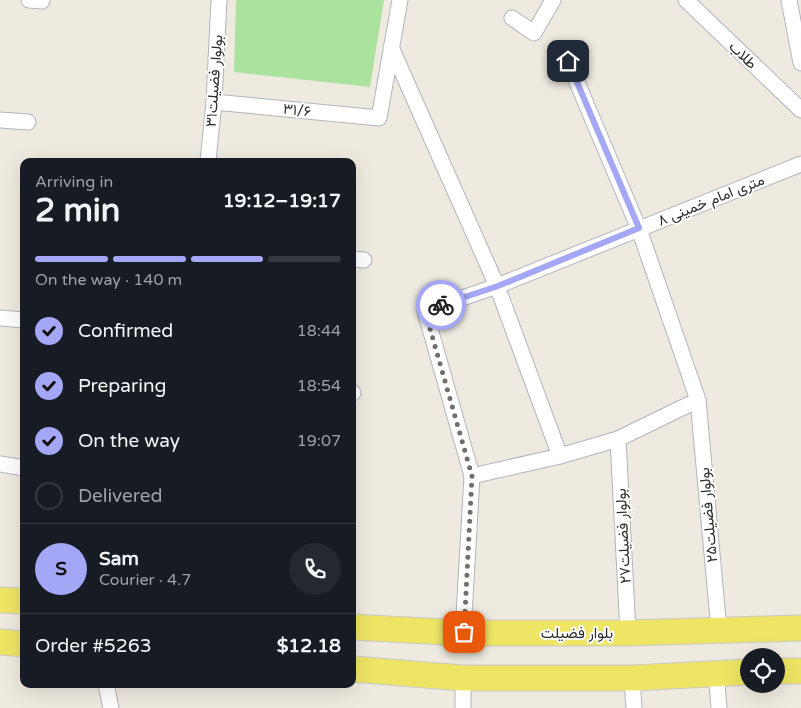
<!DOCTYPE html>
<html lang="en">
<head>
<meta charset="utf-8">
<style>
  body { margin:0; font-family:"Varela Round",Vazirmatn,sans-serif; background:#242831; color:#f1f3f6; height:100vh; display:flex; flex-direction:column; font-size:19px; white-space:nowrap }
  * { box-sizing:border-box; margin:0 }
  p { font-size:16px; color:#9ea1a6 }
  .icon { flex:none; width:28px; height:28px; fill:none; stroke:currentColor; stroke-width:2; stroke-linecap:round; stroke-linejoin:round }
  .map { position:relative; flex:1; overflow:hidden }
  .panel { position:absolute; left:20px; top:158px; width:336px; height:530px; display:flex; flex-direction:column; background:#171b24; border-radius:10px; box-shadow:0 5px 20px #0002 }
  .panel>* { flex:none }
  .fabs { position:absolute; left:740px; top:648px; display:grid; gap:10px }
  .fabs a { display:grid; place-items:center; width:45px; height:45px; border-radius:50%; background:#171b24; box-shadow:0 5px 20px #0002; font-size:25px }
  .pin { position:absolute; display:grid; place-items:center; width:42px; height:42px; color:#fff; margin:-21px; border-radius:10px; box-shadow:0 2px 8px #0006 }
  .courier { position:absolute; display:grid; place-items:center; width:50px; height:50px; margin:-25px; border:4px solid #a4a6f6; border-radius:50%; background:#fff; color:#222; box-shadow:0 1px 6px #0007 }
  .overview em { font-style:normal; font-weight:800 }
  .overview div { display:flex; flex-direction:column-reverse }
  .overview { display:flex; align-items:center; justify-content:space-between; height:85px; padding:0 15px }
  h1 { font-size:32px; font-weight:800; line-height:38px }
  .bar { display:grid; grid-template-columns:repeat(4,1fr); gap:8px 5px; align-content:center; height:60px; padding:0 15px }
  .bar i { height:6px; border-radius:4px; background:#363941 }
  .bar .selected { background:#a4a6f6 }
  .bar p { grid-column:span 4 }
  .line { display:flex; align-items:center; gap:12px; padding:0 15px; border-top:1px solid #363941 }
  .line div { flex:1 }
  .round { display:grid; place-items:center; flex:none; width:52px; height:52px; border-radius:26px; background:#242831 }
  ol { padding:0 15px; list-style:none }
  li { display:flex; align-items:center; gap:15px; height:55px }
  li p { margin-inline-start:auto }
  li .icon { padding:5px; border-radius:50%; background:#a4a6f6; color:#111; stroke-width:4 }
  li:last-child { color:#9ea1a6 }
  li i { width:28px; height:28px; border:2px solid #363941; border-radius:50% }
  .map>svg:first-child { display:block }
  .green { fill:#aae29e }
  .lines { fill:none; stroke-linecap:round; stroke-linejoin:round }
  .street-casing { stroke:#b3b3c0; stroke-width:17 }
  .primary-casing { stroke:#c8c8c8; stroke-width:27 }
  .street { stroke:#fff; stroke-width:15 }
  .primary { stroke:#eee565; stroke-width:25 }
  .done { stroke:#716f6c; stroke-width:5; stroke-dasharray:0 9 }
  .route { stroke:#a4a6f6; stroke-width:6 }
  .labels { text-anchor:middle; stroke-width:4; stroke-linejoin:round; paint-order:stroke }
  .street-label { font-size:15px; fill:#2d2d2d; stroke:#fff }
</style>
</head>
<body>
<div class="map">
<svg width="801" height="708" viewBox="0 0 801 708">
  <rect width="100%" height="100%" fill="#eeeae0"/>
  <polygon class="green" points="236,0 384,0 370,87 234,72"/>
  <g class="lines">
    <g class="street-casing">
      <g id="street">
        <polyline points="29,0 42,1"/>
        <polyline points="686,0 801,110"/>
        <polyline points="789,0 801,63"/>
        <polyline points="512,18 534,33 553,0"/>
        <polyline points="391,47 497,286 560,456"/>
        <polyline points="568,61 639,229 698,400 719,630"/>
        <polyline points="214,102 379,118 400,0"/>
        <polyline points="0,120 28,122"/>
        <polyline points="208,161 214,102 219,0"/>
        <polyline points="352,259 364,260"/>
        <polyline points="0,318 24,320"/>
        <polyline points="352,392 353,393"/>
        <polyline points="618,439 628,633"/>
        <polyline points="0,464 24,468"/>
        <polyline points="472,476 560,456 618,439 698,400"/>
        <polyline points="463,633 472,476 425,311 497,286 801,164"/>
        <polyline points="716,673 719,708"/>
        <polyline points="463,678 463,708"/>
        <polyline points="632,678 634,708"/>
        <polyline points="106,684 111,708"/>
      </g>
    </g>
    <g class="primary-casing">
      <g id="primary">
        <polyline points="0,600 24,601"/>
        <polyline points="352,627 463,633 628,633 801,628"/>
        <polyline points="0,642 24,644"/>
        <polyline points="352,669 463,678 632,678 749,672"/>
        <polyline points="776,671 801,671"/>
      </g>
    </g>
    <use href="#street" class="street"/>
    <use href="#primary" class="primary"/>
  </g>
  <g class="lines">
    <polyline class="done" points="441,305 425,311 472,476 464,632"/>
    <polyline class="route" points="441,305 498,286 639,228 568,61"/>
  </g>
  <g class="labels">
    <g class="street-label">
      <text transform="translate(743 55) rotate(44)" y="5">طلاب</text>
      <text transform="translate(214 81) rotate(-86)" y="5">بولوار فضیلت۳۱</text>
      <text transform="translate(297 110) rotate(6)" y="5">۳۱/۶</text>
      <text transform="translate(711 200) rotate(-22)" y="5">۸ متری امام خمینی</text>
      <text transform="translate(708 515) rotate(-95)" y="5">بولوار فضیلت۲۵</text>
      <text transform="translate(623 536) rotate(-93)" y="5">بولوار فضیلت۲۷</text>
      <text x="577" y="638">بلوار فضیلت</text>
    </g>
  </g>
</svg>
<div class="fabs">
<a><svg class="icon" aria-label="locate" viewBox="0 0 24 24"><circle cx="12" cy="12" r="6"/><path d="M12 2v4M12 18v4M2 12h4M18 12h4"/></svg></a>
</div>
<div class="pin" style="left:464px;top:632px;background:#ea580c"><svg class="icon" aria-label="bag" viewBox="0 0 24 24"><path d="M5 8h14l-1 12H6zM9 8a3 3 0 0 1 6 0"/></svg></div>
<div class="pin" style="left:568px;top:61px;background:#1f2937"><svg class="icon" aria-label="home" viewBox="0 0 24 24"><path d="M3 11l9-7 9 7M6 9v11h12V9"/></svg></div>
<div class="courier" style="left:441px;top:305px"><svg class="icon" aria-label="bike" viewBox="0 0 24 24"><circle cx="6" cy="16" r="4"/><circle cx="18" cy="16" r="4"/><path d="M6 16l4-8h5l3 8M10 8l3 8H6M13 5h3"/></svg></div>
<section class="panel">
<div class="overview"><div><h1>2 min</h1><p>Arriving in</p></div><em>19:12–19:17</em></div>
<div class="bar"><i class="selected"></i><i class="selected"></i><i class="selected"></i><i></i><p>On the way · 140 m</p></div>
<ol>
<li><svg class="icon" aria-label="check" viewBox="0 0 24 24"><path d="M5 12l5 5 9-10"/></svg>Confirmed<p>18:44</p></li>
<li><svg class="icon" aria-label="check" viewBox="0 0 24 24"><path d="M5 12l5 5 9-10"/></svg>Preparing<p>18:54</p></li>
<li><svg class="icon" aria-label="check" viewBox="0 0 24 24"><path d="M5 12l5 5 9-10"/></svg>On the way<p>19:07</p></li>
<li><i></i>Delivered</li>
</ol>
<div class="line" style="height:90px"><b class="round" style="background:#a4a6f6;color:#111">S</b><div><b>Sam</b><p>Courier · 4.7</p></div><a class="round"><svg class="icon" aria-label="phone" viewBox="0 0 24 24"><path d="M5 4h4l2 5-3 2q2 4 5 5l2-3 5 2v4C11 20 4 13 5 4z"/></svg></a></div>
<div class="line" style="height:65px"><div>Order #5263</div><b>$12.18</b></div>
</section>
</div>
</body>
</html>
